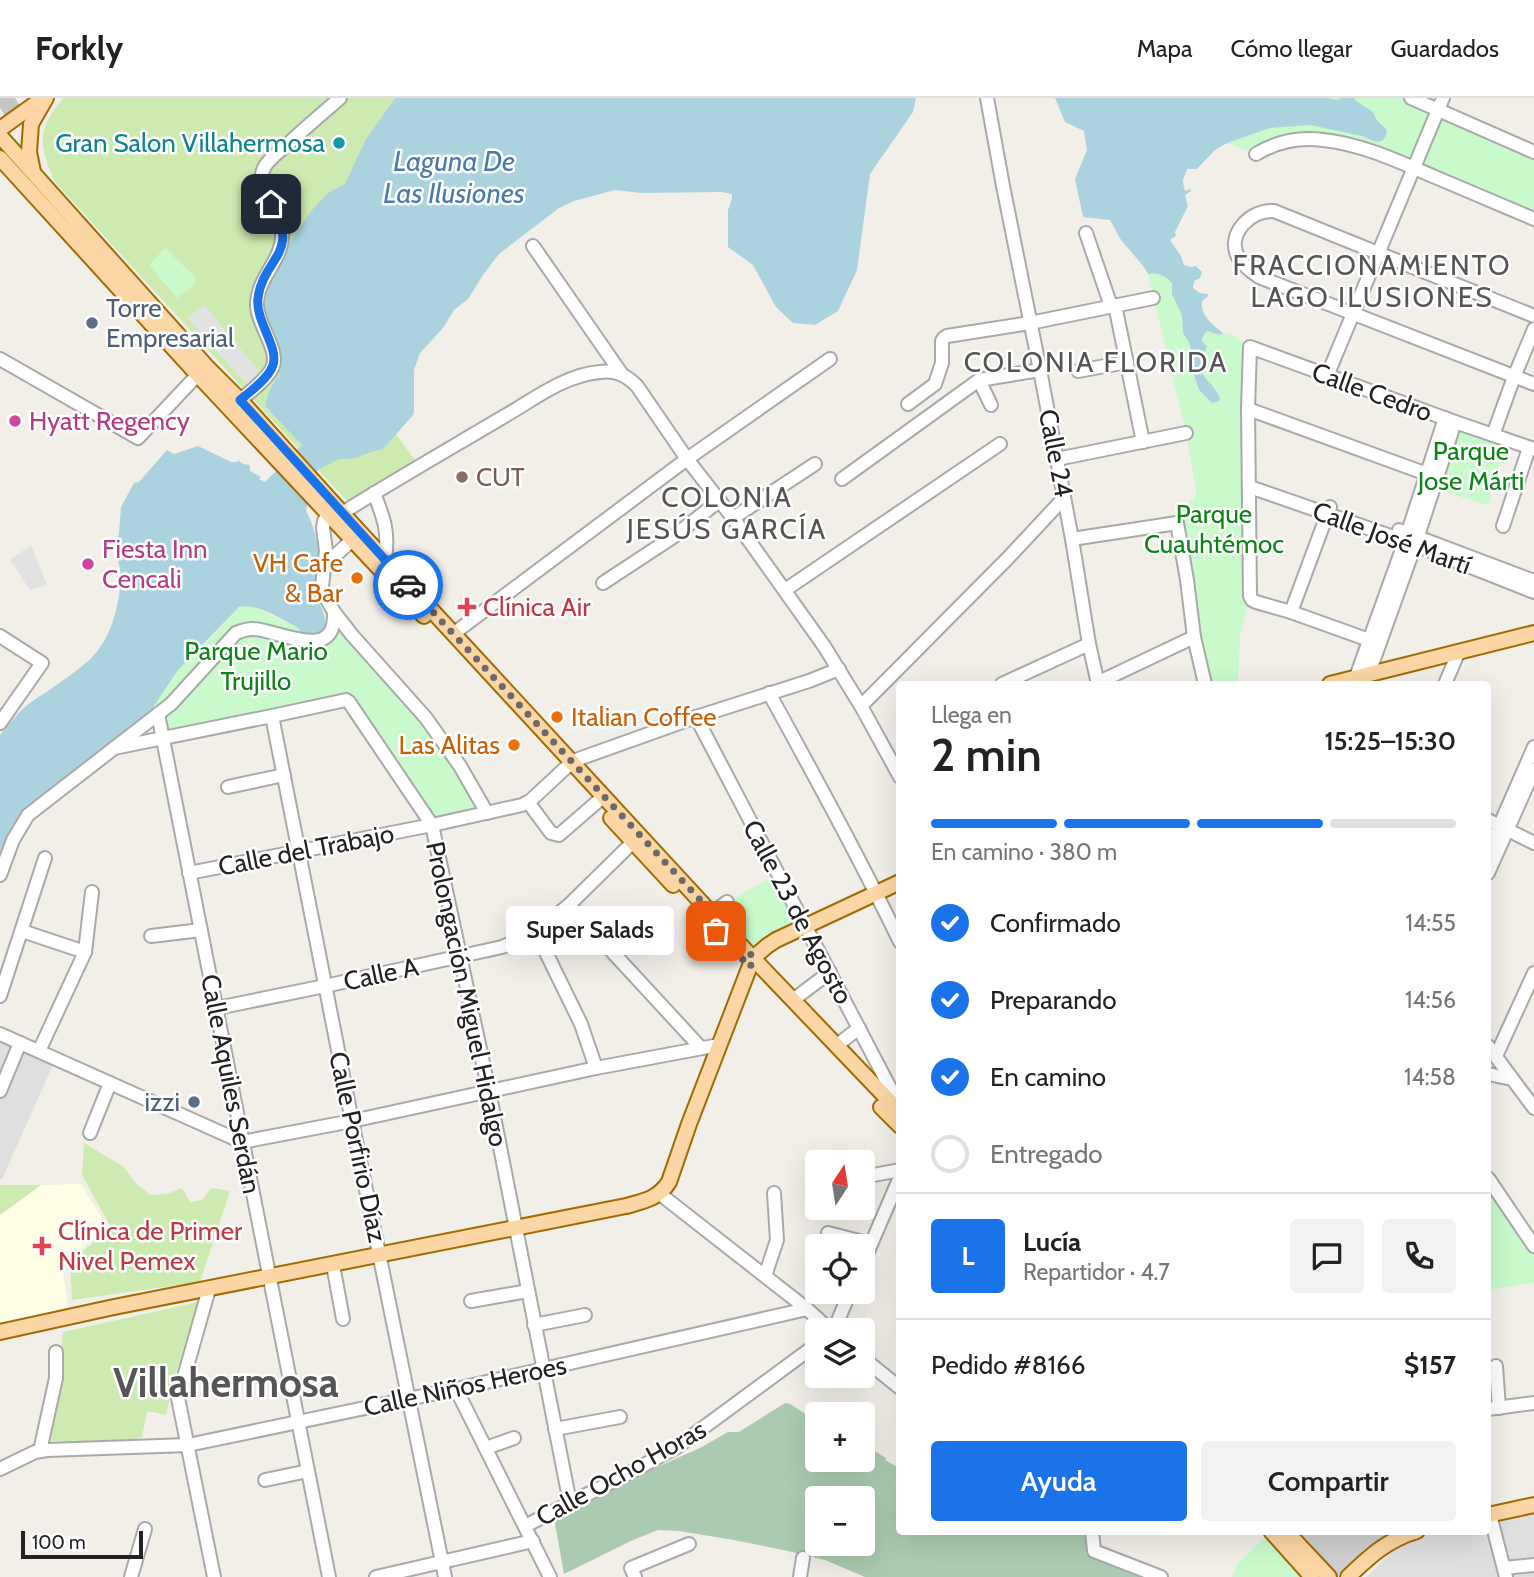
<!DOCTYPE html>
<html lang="es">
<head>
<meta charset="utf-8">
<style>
  body { margin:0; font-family:Cabin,sans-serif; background:#f2f2f2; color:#222; height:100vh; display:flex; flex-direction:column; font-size:26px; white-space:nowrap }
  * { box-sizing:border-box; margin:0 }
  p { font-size:23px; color:#767676 }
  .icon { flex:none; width:38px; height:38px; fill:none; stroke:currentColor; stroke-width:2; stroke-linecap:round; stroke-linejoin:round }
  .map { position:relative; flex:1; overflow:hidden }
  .drawer { position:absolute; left:896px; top:583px; width:595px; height:854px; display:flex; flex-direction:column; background:#fff; border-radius:7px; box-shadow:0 7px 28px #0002 }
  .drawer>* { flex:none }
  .needle { width:46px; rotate:12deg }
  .fabs { position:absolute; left:805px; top:1052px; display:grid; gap:14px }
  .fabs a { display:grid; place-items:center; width:70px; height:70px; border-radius:7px; background:#fff; box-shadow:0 7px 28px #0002; font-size:35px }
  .scale { position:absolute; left:21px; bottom:18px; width:122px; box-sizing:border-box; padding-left:7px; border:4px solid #222; border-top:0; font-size:19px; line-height:24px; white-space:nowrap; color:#222; -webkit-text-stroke:5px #fff; paint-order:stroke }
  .pin { position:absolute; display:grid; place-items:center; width:60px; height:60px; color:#fff; margin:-30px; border-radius:14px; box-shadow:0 4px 10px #0006 }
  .courier { position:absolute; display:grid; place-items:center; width:70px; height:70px; margin:-35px; border:5px solid #1a73e8; border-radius:50%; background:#fff; color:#222; box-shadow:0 2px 9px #0007 }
  .bubble { position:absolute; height:49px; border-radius:7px; background:#fff; box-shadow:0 7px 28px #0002; font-size:23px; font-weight:600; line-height:49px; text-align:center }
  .summary em { font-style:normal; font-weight:600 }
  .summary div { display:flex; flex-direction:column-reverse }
  .summary { display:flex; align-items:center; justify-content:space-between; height:119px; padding:0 35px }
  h1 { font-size:46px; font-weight:600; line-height:52px }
  .bar { display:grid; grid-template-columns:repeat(4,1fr); gap:10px 7px; align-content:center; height:84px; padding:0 35px }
  .bar i { height:9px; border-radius:5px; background:#e0e0e0 }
  .bar .selected { background:#1a73e8 }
  .bar p { grid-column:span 4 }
  .line { display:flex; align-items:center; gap:18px; padding:0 35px; border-top:2px solid #e0e0e0 }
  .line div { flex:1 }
  .round { display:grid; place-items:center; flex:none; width:74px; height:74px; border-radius:7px; background:#f2f2f2 }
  ol { padding:0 35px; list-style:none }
  li { display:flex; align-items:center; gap:21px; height:77px }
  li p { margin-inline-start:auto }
  li .icon { padding:7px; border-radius:50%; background:#1a73e8; color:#fff; stroke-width:4 }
  li:last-child { color:#767676 }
  li i { width:38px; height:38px; border:4px solid #e0e0e0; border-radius:50% }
  .primary-button { display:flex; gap:14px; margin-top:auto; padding:14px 35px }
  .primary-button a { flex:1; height:80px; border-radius:7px; background:#1a73e8; color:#fff; font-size:28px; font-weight:600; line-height:80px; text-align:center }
  .primary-button a+a { background:#f2f2f2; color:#222 }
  header { display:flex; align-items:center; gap:42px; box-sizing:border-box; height:98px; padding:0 35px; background:#fff; border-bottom:2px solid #e0e0e0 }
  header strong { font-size:33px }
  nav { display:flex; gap:38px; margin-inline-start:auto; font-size:24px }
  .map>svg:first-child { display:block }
  .residential { fill:#e0dfdf }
  .commercial { fill:#f2dad9 }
  .education { fill:#ffffe5 }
  .religious { fill:#d0d0d0 }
  .grass { fill:#cdebb0 }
  .cemetery { fill:#aacbaf; fill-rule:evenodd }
  .park { fill:#c8facc }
  .parking { fill:#e2e2e2 }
  .water { fill:#aad3df }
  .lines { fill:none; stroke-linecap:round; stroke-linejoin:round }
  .highway-tunnel { stroke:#c8c6c1; stroke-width:18; stroke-dasharray:18 9; stroke-linecap:butt }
  .minor-casing { stroke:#a9a9a9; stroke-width:16 }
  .major-casing { stroke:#a06b00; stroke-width:18 }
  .minor { stroke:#fff; stroke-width:12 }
  .major { stroke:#fcd6a4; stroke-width:14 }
  .done { stroke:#6b6a68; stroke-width:7; stroke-dasharray:0 12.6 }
  .route { stroke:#1a73e8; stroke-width:9 }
  .culture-dot { fill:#0f9aa8; stroke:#fff; stroke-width:2.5 }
  .service-dot { fill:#5c6f8a; stroke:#fff; stroke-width:2.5 }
  .hotel-dot { fill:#d1479c; stroke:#fff; stroke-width:2.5 }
  .education-dot { fill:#8d6e63; stroke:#fff; stroke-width:2.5 }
  .food-dot { fill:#e8710a; stroke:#fff; stroke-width:2.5 }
  .health-dot { fill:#e0444e; stroke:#fff; stroke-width:2.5 }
  .labels { text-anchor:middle; stroke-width:5; stroke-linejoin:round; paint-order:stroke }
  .culture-label { font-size:26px; fill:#0d838f; stroke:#fff; text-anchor:end }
  .service-label { font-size:26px; fill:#4e5e75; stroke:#fff; text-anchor:start }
  .street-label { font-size:26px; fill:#222; stroke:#fff }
  .hotel-label { font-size:26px; fill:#b23c85; stroke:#fff; text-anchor:start }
  .park-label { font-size:26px; fill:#0c8416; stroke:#fff }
  .education-label { font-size:26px; fill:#785e54; stroke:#fff; text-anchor:start }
  .food-label { font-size:26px; fill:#c56008; stroke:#fff; text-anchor:end }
  .health-label { font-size:26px; fill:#be3a42; stroke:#fff; text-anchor:start }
  .water-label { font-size:28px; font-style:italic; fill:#4a7aab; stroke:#fff }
  .neighbourhood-label { font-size:28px; letter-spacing:2px; fill:#555; stroke:#fff }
  .town-label { font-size:40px; font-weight:bold; fill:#555; stroke:#fff }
</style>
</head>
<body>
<header>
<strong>Forkly</strong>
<nav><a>Mapa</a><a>Cómo llegar</a><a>Guardados</a></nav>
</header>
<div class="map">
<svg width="1534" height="1479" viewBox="0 0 1534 1479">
  <rect width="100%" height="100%" fill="#f2efe9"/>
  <g class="residential">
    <polygon points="3,937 56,960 2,1081 0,1081 0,945"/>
    <polygon points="1534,1414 1534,1479 1366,1479 1414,1434 1488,1433 1488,1422"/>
  </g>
  <polygon class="commercial" points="639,817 652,831 625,857 611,842"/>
  <polygon class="education" points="81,1086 107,1128 62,1167 68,1210 0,1225 0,1117 41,1087"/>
  <polygon class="religious" points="1300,1433 1408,1433 1373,1448 1338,1477"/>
  <g class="grass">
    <path d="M64,0H413L393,332L415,362L347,403L282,333L54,83C45,60 36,41 50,18C55,11 58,5 64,0Z"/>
    <polygon points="84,1045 124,1069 134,1083 150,1097 167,1096 182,1090 190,1104 202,1102 211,1090 230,1093 200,1184 72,1202 70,1164 111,1129 82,1077"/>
    <polygon points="0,1087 41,1087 0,1117"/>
    <polygon points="198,1204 174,1282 166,1317 147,1313 142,1339 112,1346 51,1343 63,1234"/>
  </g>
  <path class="cemetery" d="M785,1305L790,1306L817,1323V1362H863V1346L886,1360L885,1362L899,1370L900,1433H1088L1086,1456L1150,1479H865L825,1462L788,1453L734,1442L679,1433L658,1432L633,1442L564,1476L554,1420L655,1370L700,1350L728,1334H739ZM817,1400H863V1446H817Z"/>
  <g class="park">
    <path d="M1325,0H1411L1534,54V121L1505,108L1326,42L1256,56L1227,45C1241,40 1255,34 1269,30C1303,22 1344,30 1376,44L1384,28L1376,21Z"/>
    <polygon points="165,150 193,177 196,185 177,200 149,167"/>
    <path d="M1157,174L1168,180L1173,185L1174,200L1182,218L1183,235L1189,244L1191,253L1192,271L1199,292L1217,304L1220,302L1218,293C1199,278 1200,269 1203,247L1202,243L1203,238L1207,233L1222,237L1223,235L1234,237L1250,249V498L1240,538L1238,586H1201L1177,425L1182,412L1197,397L1186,335L1148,176Z"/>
    <polygon points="1455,328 1506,344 1488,407 1436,391"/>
    <polygon points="243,507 252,508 298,530 325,521 334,514 426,620 487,715 432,727 349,604 163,641 155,606 178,572 212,538 236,512"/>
    <polygon points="778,776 805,829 747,854 712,815 727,804"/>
    <polygon points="1488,1087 1534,1153 1534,1185 1488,1192"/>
    <polygon points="1271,1433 1312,1479 1232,1479 1237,1466"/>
  </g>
  <g class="parking">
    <polygon points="204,207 259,273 247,287 187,220"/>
    <polygon points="31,447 47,487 30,492 10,462"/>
  </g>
  <g class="water">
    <path d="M395,0H916L913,14L870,76L857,172L838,213L815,227L793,225L776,209L753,167L728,149V112L732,100V96L722,94L641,95L615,92L574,103L559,110L499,156L483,177L468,201L454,212L443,230L420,255L414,272V316L384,350L362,357L358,360L339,361L319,371L314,377L306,413C311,420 319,446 318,455C318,468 314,481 315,494C317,506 326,513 325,525L327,526C321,537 314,537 303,537L298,530C283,522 256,504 239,509L178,572L154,608L142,629L64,691L42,697L38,700L12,728L0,753V637C8,627 16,617 25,609C32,603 40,598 48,593C91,563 109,553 119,498C121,485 122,468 115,456L119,435L121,409L134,385L139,384L167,352L174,356L198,348L231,364H237L238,362L243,366L250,367V373L261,379L259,381L265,384L302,347L265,308L269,293L279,276L282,265L264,215L270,174L312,112L329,94L345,86L365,43Z"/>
    <path d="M1055,0H1327L1339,2L1340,0H1354L1356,3L1373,14L1376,21L1387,32L1386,38L1382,43L1376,44L1362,38L1310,27L1270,30L1227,45L1215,52L1197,71H1187L1183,82L1184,91L1186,93L1190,91L1191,93L1185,97L1188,108L1175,134L1176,138L1170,142L1181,158L1184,167L1191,169L1196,168L1202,174L1200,180L1194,183L1193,190L1200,195L1208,196V198L1202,203C1200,218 1213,227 1223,235L1220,237L1207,233L1203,238L1202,243L1207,249C1205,254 1201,261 1201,266C1200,283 1218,287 1220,302L1217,304L1212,305L1199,292L1192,271L1191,253L1189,244L1183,235L1182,218L1172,196V185C1166,178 1158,174 1148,176L1144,169L1121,142L1110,122L1083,119L1075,81L1087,52L1084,33L1065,24Z"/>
  </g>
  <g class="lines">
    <polyline class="highway-tunnel" points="0,10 15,0"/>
    <g class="minor-casing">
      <g id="minor">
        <polyline points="987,0 1003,88 1040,272 1072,441 1089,546 1098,586"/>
        <polyline points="1411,0 1534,54"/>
        <path d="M1256,56C1276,44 1300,39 1323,42C1362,46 1400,64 1435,79C1468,93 1501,107 1534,121"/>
        <polyline points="1086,135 1111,208"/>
        <polyline points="533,148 621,275"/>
        <polyline points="1115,207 1143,344"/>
        <path d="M1534,218L1274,113C1251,111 1226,136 1238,159C1243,168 1252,174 1259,179L1534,286"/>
        <polyline points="0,261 138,340 204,270"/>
        <polyline points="1078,273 1127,264"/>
        <polyline points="1327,278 1443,0"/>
        <polyline points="979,282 991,307"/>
        <path d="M240,302C250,294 269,280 273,268C279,251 257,226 257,207C257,178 285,161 282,133C280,111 252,91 265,68C270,60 281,52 288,46C305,30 323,15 340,0"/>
        <polyline points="908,306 935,286 942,265 942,243 944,240 947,238 1030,225 1153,200"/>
        <polyline points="1248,311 1427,376"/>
        <polyline points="1493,337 1514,279 1534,231"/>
        <polyline points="1057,361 1186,335"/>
        <polyline points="842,381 979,282 1040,272"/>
        <polyline points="1250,389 1405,443 1534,494"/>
        <path d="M374,395C384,421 389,433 385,461"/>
        <path d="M342,415C395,382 449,351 503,319C533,302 564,277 600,274C616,272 626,277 637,288L687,361L733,420L824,548L861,608L900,679"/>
        <polyline points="328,416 324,423 323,430 326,453 322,488 324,497 334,514 352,537 426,620 460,668 487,715"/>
        <polyline points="733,420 815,366"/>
        <polyline points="1503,428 1529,350"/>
        <polyline points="1399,432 1534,483"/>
        <polyline points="1072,441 1177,425 1187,482 1194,539 1205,586"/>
        <polyline points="324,468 352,442"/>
        <polyline points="603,485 673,439 719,403"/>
        <polyline points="785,492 1000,346"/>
        <polyline points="1291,514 1330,409"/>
        <polyline points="453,536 687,361 830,261"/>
        <polyline points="0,538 42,565 0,625"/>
        <polyline points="1369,542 1291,514 1256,504 1252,502 1250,498 1248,311 1250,249 1455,324 1534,351"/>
        <polyline points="1369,575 1415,447 1455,324"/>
        <polyline points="1356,579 1405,443 1445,320"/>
        <polyline points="1097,585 1194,539"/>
        <polyline points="1002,586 1089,546"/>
        <polyline points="1445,586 1459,553"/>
        <path d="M769,595C814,677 859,759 900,844"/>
        <polyline points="861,608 1008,460 1064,400"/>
        <polyline points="158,616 329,1479"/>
        <polyline points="272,618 352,1023 445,1479"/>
        <polyline points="696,619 900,1009"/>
        <polyline points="114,650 272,618 346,602 349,604 432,727 489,993 570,1405"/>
        <polyline points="228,689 284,677"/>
        <polyline points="528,704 551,735 559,737 597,704"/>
        <polyline points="1488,722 1534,745"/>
        <polyline points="1488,754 1534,649"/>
        <polyline points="189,775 432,727 522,707 530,703 573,663 696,619 809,583 839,571"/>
        <polyline points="1488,775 1534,672"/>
        <path d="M0,777L13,742L28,717L171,606L236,535C241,533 246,531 252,531C278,531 336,567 334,514"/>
        <polyline points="569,807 701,950"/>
        <polyline points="712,815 727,804"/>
        <polyline points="22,833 85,854"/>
        <polyline points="536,834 581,926 596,970"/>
        <polyline points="151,838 201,832"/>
        <polyline points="0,898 45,760"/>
        <polyline points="793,902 830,874"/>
        <polyline points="217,910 325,888 502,849 536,834 569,807 633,744"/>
        <polyline points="0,936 242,1044 352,1023 596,970 719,947"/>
        <polyline points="836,948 859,930"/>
        <polyline points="1488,948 1534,1010"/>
        <polyline points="39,953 85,854 92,794"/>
        <polyline points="1496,958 1534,875"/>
        <polyline points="1488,976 1512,981"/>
        <polyline points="0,993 20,945"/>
        <polyline points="90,1035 110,985"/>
        <polyline points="863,1079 900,1072"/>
        <polyline points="1488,1080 1534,1148"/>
        <polyline points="660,1096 807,1211 830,1232"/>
        <polyline points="828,1135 871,1146"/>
        <polyline points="863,1165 900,1079"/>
        <polyline points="333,1167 343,1221"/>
        <polyline points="765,1178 777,1142 774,1095"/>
        <polyline points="209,1191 178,1300 214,1479"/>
        <polyline points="471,1203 528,1193"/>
        <polyline points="534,1227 585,1217"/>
        <polyline points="834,1232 850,1194"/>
        <polyline points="863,1260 900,1290"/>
        <polyline points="1496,1268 1499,1310"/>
        <polyline points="456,1291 550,1479"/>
        <polyline points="1488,1311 1534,1305"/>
        <polyline points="555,1331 620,1319"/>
        <polyline points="486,1350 514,1340"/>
        <polyline points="40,1353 56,1280 56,1254"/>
        <polyline points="0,1371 35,1354 47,1352 188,1347 456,1291 807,1211"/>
        <polyline points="265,1382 308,1373"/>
        <polyline points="1490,1417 1506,1479"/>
        <polyline points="525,1428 631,1374 677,1349 817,1246"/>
        <polyline points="1092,1433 1094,1453 1161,1479"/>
        <polyline points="1504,1470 1534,1467"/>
        <polyline points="131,1479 145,1431"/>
        <polyline points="376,1479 533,1443"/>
        <polyline points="635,1479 631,1470 689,1446"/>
        <polyline points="800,1479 803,1460"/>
      </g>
    </g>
    <g class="major-casing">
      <g id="major">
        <polyline points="0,31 39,3"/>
        <polyline points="0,38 206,268 240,302 342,415 747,854 900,1014"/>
        <polyline points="0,60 197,276 424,518"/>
        <polyline points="33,74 29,54 31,26 46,0"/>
        <polyline points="1330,586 1534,535"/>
        <polyline points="611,720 673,787"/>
        <polyline points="881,1009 900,1028"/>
        <path d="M0,1234L114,1209L626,1108C644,1103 658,1101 669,1084L689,1026L753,860L767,848L776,842L900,784"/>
        <polyline points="1488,1417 1534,1407"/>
        <polyline points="1271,1433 1312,1479"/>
        <polyline points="1286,1433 1329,1479"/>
        <path d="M1348,1479C1370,1458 1387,1442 1417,1433"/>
      </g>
    </g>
    <use href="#minor" class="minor"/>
    <use href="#major" class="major"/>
  </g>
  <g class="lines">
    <polyline class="done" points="408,487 754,860 750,869 716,833"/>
    <path class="route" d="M271,106C302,155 263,160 258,200C255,223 279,249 273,267C269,280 250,294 240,302L408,487"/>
  </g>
  <circle class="culture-dot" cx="339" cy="45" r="7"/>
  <g class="service-dot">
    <circle cx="92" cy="225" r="7"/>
    <circle cx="194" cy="1004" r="7"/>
  </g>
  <g class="hotel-dot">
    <circle cx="15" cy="323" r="7"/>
    <circle cx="88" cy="466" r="7"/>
  </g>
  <circle class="education-dot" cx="462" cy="379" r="7"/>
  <g class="food-dot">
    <circle cx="357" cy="480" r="7"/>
    <circle cx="557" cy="619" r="7"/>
    <circle cx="514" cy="647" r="7"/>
  </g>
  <g class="health-dot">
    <path d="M463.5 498.5h7v7h7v7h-7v7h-7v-7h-7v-7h7z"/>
    <path d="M38.5 1137.5h7v7h7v7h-7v7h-7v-7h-7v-7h7z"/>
  </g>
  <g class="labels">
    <g class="culture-label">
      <text x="325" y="54">Gran Salon Villahermosa</text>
    </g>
    <g class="service-label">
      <text x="106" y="219">Torre<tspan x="106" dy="30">Empresarial</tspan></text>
      <text x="180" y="1013" text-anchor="end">izzi</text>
    </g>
    <g class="street-label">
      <text transform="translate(1372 294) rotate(20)" y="9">Calle Cedro</text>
      <text transform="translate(1056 355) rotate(79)" y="9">Calle 24</text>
      <text transform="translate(1392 440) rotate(20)" y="9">Calle José Martí</text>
      <text transform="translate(306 752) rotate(-11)" y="9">Calle del Trabajo</text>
      <text transform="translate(798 814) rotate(62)" y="9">Calle 23 de Agosto</text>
      <text transform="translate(381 876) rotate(-12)" y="9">Calle A</text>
      <text transform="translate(467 896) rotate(78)" y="9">Prolongación Miguel Hidalgo</text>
      <text transform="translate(231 986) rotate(79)" y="9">Calle Aquiles Serdán</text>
      <text transform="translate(358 1049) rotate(78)" y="9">Calle Porfirio Díaz</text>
      <text transform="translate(465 1288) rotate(-12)" y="9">Calle Niños Heroes</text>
      <text transform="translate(621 1375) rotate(-29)" y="9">Calle Ocho Horas</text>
    </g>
    <g class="hotel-label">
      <text x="29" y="332">Hyatt Regency</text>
      <text x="102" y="460">Fiesta Inn<tspan x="102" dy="30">Cencali</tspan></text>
    </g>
    <g class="park-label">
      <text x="1471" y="362">Parque<tspan x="1471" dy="30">Jose Márti</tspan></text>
      <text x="1214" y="425">Parque<tspan x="1214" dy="30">Cuauhtémoc</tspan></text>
      <text x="256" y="562">Parque Mario<tspan x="256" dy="30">Trujillo</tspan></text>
    </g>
    <g class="education-label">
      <text x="476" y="388">CUT</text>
    </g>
    <g class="food-label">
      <text x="343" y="474">VH Cafe<tspan x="343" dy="30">&amp; Bar</tspan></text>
      <text x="571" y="628" text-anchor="start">Italian Coffee</text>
      <text x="500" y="656">Las Alitas</text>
    </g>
    <g class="health-label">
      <text x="483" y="518">Clínica Air</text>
      <text x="58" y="1142">Clínica de Primer<tspan x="58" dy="30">Nivel Pemex</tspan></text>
    </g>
    <g class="water-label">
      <text x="454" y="73">Laguna De<tspan x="454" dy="32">Las Ilusiones</tspan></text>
    </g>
    <g class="neighbourhood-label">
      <text x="1372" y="177">FRACCIONAMIENTO<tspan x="1372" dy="32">LAGO ILUSIONES</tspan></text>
      <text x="1096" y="274">COLONIA FLORIDA</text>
      <text x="727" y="409">COLONIA<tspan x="727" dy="32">JESÚS GARCÍA</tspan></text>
    </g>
    <g class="town-label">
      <text x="226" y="1299">Villahermosa</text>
    </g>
  </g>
</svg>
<div class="fabs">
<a><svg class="needle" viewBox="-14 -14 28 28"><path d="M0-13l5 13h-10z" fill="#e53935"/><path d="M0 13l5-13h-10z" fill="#767676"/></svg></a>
<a><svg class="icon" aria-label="locate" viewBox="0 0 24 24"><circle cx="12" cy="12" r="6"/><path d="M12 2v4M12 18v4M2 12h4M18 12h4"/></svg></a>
<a><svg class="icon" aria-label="layers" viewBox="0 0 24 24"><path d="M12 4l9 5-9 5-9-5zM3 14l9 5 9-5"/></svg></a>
<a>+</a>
<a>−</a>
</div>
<div class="scale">100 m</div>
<div class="pin" style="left:716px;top:833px;background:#ea580c"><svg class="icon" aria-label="bag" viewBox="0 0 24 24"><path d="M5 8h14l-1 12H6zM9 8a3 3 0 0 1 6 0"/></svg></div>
<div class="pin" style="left:271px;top:106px;background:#1f2937"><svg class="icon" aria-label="home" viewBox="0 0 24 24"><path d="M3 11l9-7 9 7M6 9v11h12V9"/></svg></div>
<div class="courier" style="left:408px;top:487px"><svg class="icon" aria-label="car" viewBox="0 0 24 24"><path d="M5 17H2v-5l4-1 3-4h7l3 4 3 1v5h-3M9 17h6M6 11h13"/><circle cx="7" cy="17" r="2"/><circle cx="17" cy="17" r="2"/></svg></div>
<div class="bubble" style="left:506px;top:808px;width:168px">Super Salads</div>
<section class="drawer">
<div class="summary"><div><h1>2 min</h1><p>Llega en</p></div><em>15:25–15:30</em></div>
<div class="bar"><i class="selected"></i><i class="selected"></i><i class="selected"></i><i></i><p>En camino · 380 m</p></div>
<ol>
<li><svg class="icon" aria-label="check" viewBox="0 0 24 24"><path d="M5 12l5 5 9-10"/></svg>Confirmado<p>14:55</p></li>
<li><svg class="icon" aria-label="check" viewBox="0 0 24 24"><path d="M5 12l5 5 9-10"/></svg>Preparando<p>14:56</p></li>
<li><svg class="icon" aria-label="check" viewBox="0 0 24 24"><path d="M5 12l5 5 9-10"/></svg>En camino<p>14:58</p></li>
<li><i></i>Entregado</li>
</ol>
<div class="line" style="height:126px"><b class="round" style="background:#1a73e8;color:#fff">L</b><div><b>Lucía</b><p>Repartidor · 4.7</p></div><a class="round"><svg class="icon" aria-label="chat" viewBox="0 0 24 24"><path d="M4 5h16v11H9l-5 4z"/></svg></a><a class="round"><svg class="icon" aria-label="phone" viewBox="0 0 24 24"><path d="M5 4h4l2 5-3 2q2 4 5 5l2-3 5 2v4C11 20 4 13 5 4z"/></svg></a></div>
<div class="line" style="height:91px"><div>Pedido #8166</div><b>$157</b></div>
<div class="primary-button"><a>Ayuda</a><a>Compartir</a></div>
</section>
</div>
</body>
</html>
